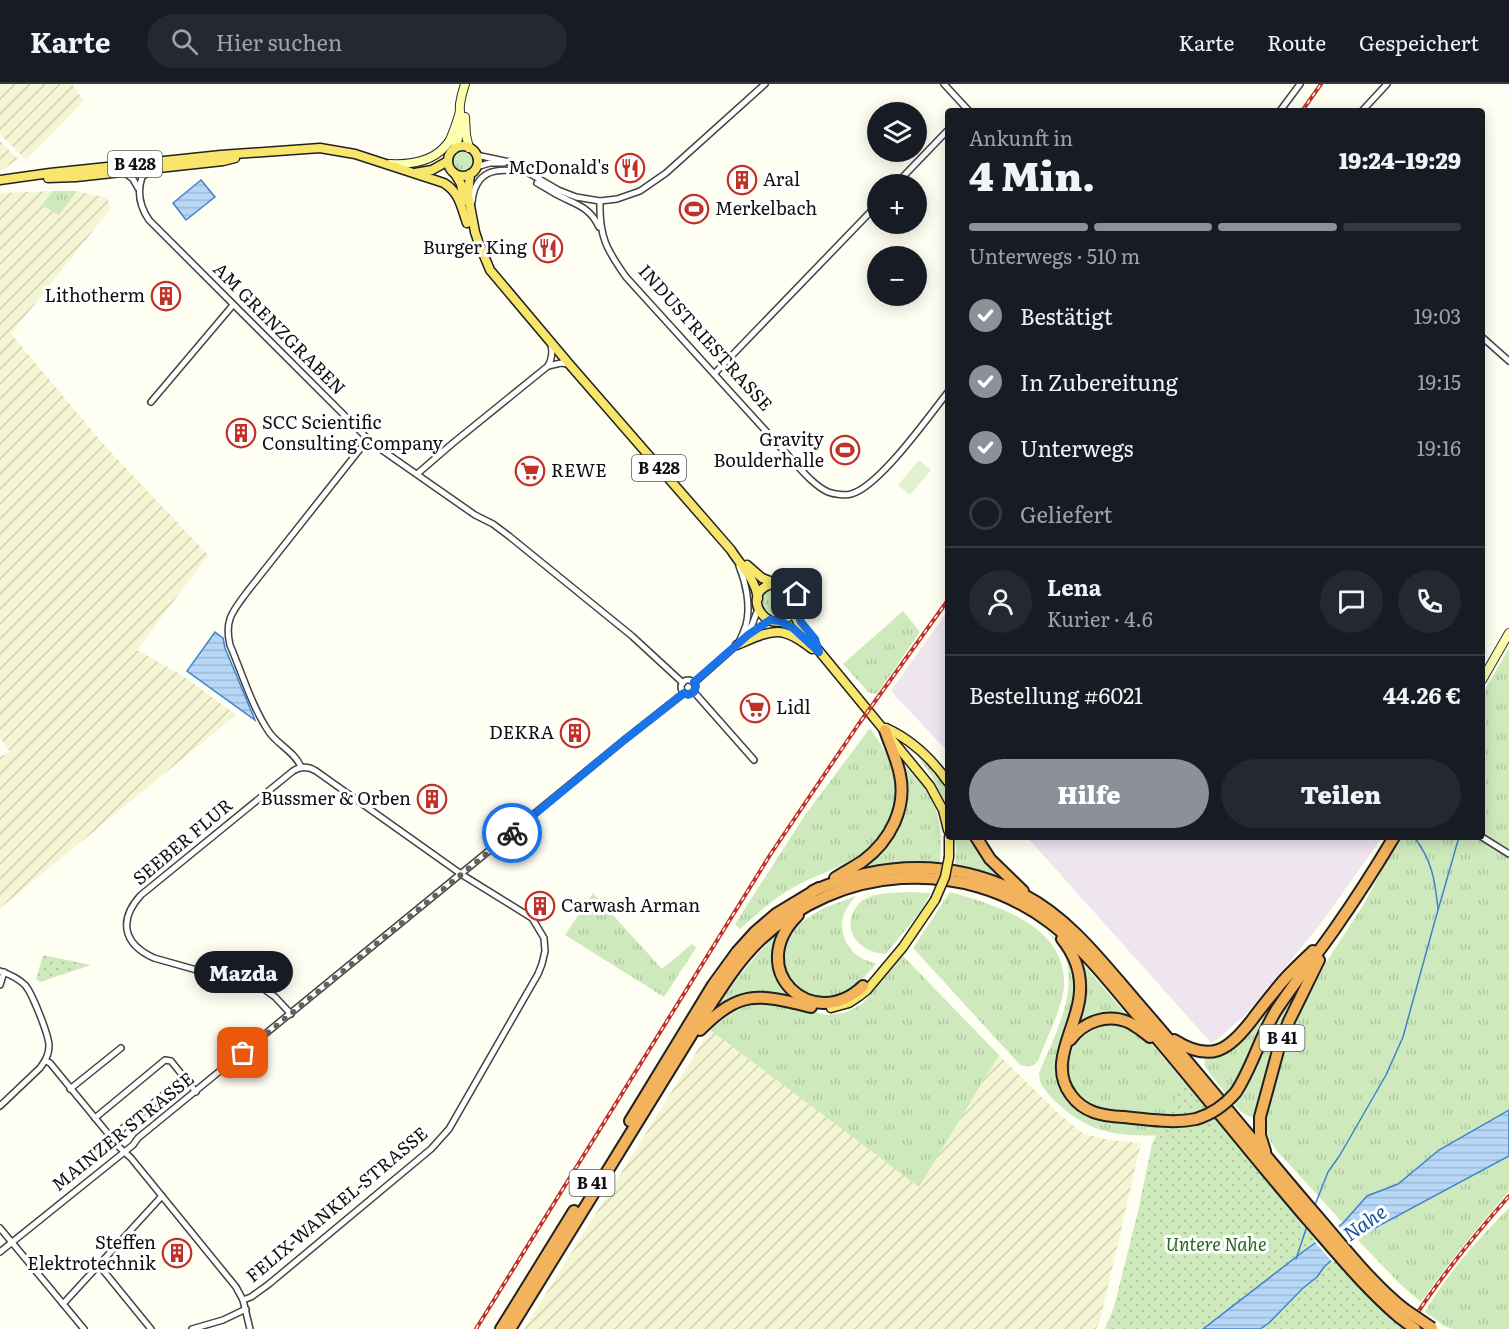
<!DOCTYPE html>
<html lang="de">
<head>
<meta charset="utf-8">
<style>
  body { margin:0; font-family:Literata,serif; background:#242831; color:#f1f3f6; height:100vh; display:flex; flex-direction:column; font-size:22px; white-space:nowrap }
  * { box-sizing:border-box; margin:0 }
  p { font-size:20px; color:#9ea1a6 }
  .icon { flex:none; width:33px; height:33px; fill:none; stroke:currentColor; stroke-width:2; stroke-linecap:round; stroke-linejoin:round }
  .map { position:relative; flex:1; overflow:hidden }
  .panel { position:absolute; left:945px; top:24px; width:540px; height:732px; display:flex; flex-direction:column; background:#171b24; border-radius:6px; box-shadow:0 3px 15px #0003 }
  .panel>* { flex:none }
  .controls { position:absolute; left:867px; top:18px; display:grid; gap:12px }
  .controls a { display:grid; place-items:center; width:60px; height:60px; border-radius:50%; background:#171b24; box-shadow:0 3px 15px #0003; font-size:30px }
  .pin { position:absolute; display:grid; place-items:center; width:51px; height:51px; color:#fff; margin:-26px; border-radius:12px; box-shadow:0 3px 9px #0006 }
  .courier { position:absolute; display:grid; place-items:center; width:60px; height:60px; margin:-30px; border:4px solid #1a73e8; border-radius:50%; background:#fff; color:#222; box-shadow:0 2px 8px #0007 }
  .bubble { position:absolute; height:42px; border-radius:21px; background:#171b24; box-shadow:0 3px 15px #0003; font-size:20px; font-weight:800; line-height:42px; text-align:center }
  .headline em { font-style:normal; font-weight:800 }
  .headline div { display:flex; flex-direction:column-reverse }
  .headline { display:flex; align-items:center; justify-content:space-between; height:102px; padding:0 24px }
  h1 { font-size:39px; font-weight:800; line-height:45px }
  .bar { display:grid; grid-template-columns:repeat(4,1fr); gap:9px 6px; align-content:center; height:72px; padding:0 24px }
  .bar i { height:8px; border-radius:4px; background:#363941 }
  .bar .selected { background:#8c9099 }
  .bar p { grid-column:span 4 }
  .line { display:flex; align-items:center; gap:15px; padding:0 24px; border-top:2px solid #363941 }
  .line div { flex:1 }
  .round { display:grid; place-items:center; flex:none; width:63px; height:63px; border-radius:32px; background:#242831 }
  ol { padding:0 24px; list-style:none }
  li { display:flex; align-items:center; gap:18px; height:66px }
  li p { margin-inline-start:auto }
  li .icon { padding:6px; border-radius:50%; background:#8c9099; color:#fff; stroke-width:4 }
  li:last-child { color:#9ea1a6 }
  li i { width:33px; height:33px; border:3px solid #363941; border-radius:50% }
  .cta { display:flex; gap:12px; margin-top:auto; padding:12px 24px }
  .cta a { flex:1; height:69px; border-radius:36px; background:#8c9099; color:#fff; font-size:24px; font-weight:800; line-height:69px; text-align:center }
  .cta a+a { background:#242831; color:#f1f3f6 }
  header { display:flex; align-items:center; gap:36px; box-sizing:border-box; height:84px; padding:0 30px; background:#171b24; border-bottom:2px solid #363941 }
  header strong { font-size:28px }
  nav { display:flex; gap:33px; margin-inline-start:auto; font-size:21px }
  .search { width:420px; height:54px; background:#242831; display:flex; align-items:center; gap:15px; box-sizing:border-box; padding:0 21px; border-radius:33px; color:#9ea1a6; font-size:22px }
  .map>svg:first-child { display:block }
  .industrial { fill:#eee5ee }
  .farmland { fill:url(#farmland-furrows) }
  .grass { fill:url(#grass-tufts) }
  .park { fill:url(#park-dots) }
  .pitch { fill:#e1f1ce }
  .water { fill:url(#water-rules); stroke:#3f83cd; stroke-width:1.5 }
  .pier { fill:#fffef3 }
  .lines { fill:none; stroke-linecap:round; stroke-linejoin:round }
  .stream { stroke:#3f83cd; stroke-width:1.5 }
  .street-casing { stroke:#434343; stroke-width:8 }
  .secondary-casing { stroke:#323232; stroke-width:10 }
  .primary-casing { stroke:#212121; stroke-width:11 }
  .highway-casing { stroke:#212121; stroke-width:14 }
  .street { stroke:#fff; stroke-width:5 }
  .secondary { stroke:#fdfeaf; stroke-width:8 }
  .primary { stroke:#f7e66b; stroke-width:8 }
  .highway { stroke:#f3b35d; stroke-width:10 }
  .rail-casing { stroke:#c03228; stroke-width:4 }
  .rail { stroke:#fff; stroke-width:1.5; stroke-dasharray:4.5; stroke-linecap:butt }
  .primary-bridge-casing { stroke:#212121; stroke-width:11; stroke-linecap:butt }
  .highway-bridge-casing { stroke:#212121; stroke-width:14; stroke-linecap:butt }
  .primary-bridge { stroke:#f7e66b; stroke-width:8 }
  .highway-bridge { stroke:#f3b35d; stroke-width:10 }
  .done { stroke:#64635f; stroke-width:6; stroke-dasharray:0 10.8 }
  .route { stroke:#1a73e8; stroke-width:8 }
  .labels { text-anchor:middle; stroke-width:6; stroke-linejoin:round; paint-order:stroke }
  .shield { fill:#fff; stroke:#585858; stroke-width:1.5 }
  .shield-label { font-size:16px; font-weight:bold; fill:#101010 }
  .poi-label { font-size:18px; fill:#101010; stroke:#fff; text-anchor:end }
  .street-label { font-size:18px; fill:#101010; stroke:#fff }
  .park-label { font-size:18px; font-style:italic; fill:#26681f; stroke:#fff }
  .water-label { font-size:20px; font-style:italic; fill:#1956a2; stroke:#fff }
</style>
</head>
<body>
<header>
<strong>Karte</strong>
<div class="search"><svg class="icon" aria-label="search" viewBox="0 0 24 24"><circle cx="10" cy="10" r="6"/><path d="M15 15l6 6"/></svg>Hier suchen</div>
<nav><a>Karte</a><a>Route</a><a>Gespeichert</a></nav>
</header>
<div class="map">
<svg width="1509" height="1245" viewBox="0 0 1509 1245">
  <defs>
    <pattern id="farmland-furrows" width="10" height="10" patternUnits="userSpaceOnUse" patternTransform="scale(1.5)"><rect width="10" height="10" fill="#f4f5d3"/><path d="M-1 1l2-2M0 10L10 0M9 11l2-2" fill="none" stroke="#d0d1b4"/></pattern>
    <pattern id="grass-tufts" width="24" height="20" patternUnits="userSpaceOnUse" patternTransform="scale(1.5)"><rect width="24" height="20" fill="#ceeabc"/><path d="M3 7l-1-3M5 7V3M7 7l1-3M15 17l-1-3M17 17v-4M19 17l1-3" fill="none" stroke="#b0c8a1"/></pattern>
    <pattern id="park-dots" width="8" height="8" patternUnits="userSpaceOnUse" patternTransform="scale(1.5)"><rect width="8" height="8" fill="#ceeabc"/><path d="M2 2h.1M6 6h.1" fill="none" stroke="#b0c8a1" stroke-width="1.8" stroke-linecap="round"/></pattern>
    <pattern id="water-rules" width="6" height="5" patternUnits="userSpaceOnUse" patternTransform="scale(1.5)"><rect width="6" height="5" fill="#b8d7f6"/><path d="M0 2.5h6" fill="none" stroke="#9db8d2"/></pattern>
  </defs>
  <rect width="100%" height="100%" fill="#fffef3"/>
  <g class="industrial">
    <polygon points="948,526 948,668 891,607"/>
    <polygon points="1027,753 1382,753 1320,841 1245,931 1212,960"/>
  </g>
  <g class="farmland">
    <polygon points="0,0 72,0 84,17 26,76 0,50"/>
    <polygon points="0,57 18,75 3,85 0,86"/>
    <polygon points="53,107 42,121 59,131 77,107 107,114 110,125 11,250 104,361 208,471 137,566 182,591 236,631 0,824 0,673 10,668 0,653 0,109"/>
    <polygon points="710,946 919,1102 999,971 1060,1031 1084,1050 1109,1056 1141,1059 1100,1237 1096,1245 524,1245"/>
  </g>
  <g class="grass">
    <circle cx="463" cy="77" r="11"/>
    <polygon points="53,107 77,107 59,131 42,121"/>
    <circle cx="776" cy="518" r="15"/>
    <polygon points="903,527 920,548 877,610 869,609 843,580"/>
    <polygon points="1509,564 1509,1026 1439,1066 1398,1100 1367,1112 1343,1139 1277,1067 1269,1055 1265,1036 1282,970 1295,939 1327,877 1364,820 1399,753 1482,753 1482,611"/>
    <path d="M870,644C880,660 894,678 897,697C903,726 881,759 856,773C837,785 814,792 794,803C774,814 757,830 740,845L735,840L805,731Z"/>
    <polygon points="912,664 929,681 947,702 948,724 932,693"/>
    <path d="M903,680C911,689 921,699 928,709C941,730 942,755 940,779L886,780L853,787C882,765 911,745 908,703C907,696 904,688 903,680Z"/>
    <polygon points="955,753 973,753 1009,799 972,785 955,782 956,764"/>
    <path d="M909,808L931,809L920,828L886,870C865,869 845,854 852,831C855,823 860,817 867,814C880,808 895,809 909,808Z"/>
    <path d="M950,808C996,821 1068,842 1064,903C1062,925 1046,955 1038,977C1032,983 1028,983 1020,981L913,864Z"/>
    <polygon points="593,809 662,885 692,860 696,864 664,913 565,851"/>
    <path d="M856,812C853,816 849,820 847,824C837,840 843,861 858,872C863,876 870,877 876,880L858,900L840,910L820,913L805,909L791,898L784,886V865L791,846L812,831L824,824Z"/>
    <path d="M1047,847L1059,857L1076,888L1075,922L1061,958L1057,977V992L1062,1007L1073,1021L1180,1043L1169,1052C1119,1051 1092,1053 1054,1016C1046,1007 1039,1001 1039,989C1053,955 1080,906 1064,871C1060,862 1053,855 1047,847Z"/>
    <path d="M776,851C768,878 772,890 789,912C760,906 741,907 716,924C734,898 753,873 776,851Z"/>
    <polygon points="903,872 999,971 919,1103 710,946 728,931 744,923 763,919 827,931 847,928 862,920"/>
    <path d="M1310,874C1294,897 1276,919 1262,943C1249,965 1244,991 1226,1010L1205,983L1204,971L1212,970L1270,917Z"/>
    <polygon points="1079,875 1132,937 1121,933 1073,947"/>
    <path d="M1312,886L1256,1034C1246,1032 1241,1029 1234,1020L1245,1005L1275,938Z"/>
    <path d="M1116,939L1131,943L1149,957L1206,1024C1195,1026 1185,1029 1174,1030C1154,1032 1100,1029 1084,1016C1057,993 1067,955 1098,941C1103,939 1110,939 1116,939Z"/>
    <path d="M1509,1072V1107C1478,1143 1448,1179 1421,1218L1399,1199L1356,1154Z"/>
    <path d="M1509,1124V1245H1452L1446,1243L1425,1228C1447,1190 1478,1155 1509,1124Z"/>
  </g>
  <g class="park">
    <polygon points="43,871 91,881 40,898 36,895"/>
    <polygon points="1185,994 1404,1241 1402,1245 1105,1245 1114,1223 1138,1127 1152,1060"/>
  </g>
  <polygon class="pitch" points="919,376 931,386 910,411 898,401"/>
  <g class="water">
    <polygon points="201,96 215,113 186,136 173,119"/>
    <polygon points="215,548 223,554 225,564 255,636 187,587"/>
    <polygon points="1509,1026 1509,1072 1356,1154 1324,1183 1317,1193 1302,1205 1269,1239 1260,1245 1203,1245 1304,1167 1343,1139 1367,1112 1398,1100 1439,1066"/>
  </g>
  <polygon class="pier" points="1337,1140 1354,1160 1333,1179 1314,1157"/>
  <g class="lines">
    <g class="stream">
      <path d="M1414,753C1432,776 1435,796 1438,825"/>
      <polyline points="1315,1121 1328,1088 1340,1071 1386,991 1403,953 1434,840 1459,753"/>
      <polyline points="1296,1175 1307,1142"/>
    </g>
    <g class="street-casing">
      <g id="street">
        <polyline points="944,0 969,27"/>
        <polyline points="1280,27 1300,0"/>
        <polyline points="1362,27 1387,0"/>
        <polyline points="476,71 510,78 558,106 576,113 600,117 617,115 640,107 666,89 765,0"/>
        <polyline points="476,83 490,79 504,79"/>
        <path d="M152,86L142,93C137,108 140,123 149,136L368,355L379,364L475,431L493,440L509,452L632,552L683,599"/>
        <polyline points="125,89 133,95 138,104"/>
        <path d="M537,99C543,102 548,106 554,109C573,120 589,121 599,143"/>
        <polyline points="896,100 948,46"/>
        <path d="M600,117C599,152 606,165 626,193L794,378C804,389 815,402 828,408C833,410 846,412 851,410C879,403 929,332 948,308"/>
        <path d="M472,118C475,87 495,83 521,88"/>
        <polyline points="1482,253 1509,277"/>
        <path d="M548,282C552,275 553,269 551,261"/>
        <polyline points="715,289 878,120"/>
        <polyline points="151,318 233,221"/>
        <polyline points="417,390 453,359 548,282 561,279 568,280"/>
        <polyline points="746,550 752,541 758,525"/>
        <path d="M738,560C741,554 744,547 746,541C751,522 746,499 739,482"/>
        <circle cx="688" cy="603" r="7"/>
        <polyline points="694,599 748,551 770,536"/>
        <polyline points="694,608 754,676"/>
        <path d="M301,683C295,668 278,661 269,648C252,623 242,589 230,561C224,536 233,527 247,508L368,355"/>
        <polyline points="1482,753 1509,770"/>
        <path d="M0,887C9,890 18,894 25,901C32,909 49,951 49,962C49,971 45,977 40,984L0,1022"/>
        <polyline points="0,901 4,888"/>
        <polyline points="46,977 50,979 119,1063 131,1074 236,1203 243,1216 250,1245"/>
        <polyline points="70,1005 121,964"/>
        <polyline points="95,1034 165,976 171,977 196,1008"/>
        <polyline points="111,1054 185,993"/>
        <polyline points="0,1144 84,1245"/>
        <polyline points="0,1168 133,1061 138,1054 623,657 684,609"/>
        <polyline points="98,1180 151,1245"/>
        <path d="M243,1216L251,1213L269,1200L431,1065L449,1045L538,890L542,880L545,867L544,854L532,834L461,790L316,687C308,682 301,682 293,687L141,811C118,836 123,860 154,874L264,905L275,913L291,930"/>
        <polyline points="63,1220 162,1112"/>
        <polyline points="192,1245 223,1236 246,1225"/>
      </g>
    </g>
    <g class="secondary-casing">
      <g id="secondary">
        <polyline points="465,33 466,51 469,64"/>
        <path d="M454,65C462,51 459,35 460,20C461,13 463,6 465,0"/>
        <path d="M390,80C412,81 437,77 450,56C454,47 457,38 460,28"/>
        <polyline points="1482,596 1509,549"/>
      </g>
    </g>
    <g class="primary-casing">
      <g id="primary">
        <circle cx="463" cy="77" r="15"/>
        <polyline points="415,89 432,86 448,77"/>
        <polyline points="455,90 461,100 464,117"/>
        <path d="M470,90L468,111L475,148L478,157L490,186L570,281L731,466C741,482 755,494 758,514"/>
        <polyline points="48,94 76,93 223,77 235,74"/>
        <path d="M0,96L50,89L221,71L320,64L355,70L444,99C460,109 461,123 467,139"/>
        <polyline points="747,481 762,494 775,499 784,501 791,507 795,515 794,530 801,545 930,702 943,726 948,746"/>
        <path d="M775,499C733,508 774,562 794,525"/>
        <path d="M737,561C772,546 781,540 812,565"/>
        <path d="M886,644C912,656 932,675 948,698"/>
        <polyline points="949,753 949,773"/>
        <polyline points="831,924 849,919 858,913 867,906 903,863 935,816"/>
      </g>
    </g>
    <g class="highway-casing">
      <g id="highway">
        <polyline points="976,753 990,775 1023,807"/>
        <path d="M835,794C844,788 854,783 863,777C890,757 907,724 900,691C897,675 890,661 885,646"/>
        <path d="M813,807C883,777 955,775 1024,811C1070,835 1102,878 1135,916C1195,985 1252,1056 1311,1125C1341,1159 1369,1197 1404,1225"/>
        <path d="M798,831C743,886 813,950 863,902"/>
        <path d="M1062,855C1074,870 1081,887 1080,906C1080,941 1046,978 1071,1011C1084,1029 1103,1032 1123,1033C1148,1035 1172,1040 1196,1035"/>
        <path d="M700,946C741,905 758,910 811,923"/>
        <path d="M1070,956C1084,937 1108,929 1130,939C1137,943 1144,948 1150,953"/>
        <path d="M1174,956C1211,979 1228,967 1252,936C1260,925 1269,914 1278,903C1288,890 1301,879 1313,867"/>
        <path d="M1236,1008C1253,982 1260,952 1277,925C1295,898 1315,873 1334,846C1355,816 1375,785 1394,753"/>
        <polyline points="630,1037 713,901 737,868 755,848 776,830 819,804"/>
        <polyline points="1265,1067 1260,1051 1260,1033 1279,963 1289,937 1319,876"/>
        <polyline points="501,1245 574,1127"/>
        <path d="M510,1245L698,940C717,911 735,880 760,856C839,781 961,772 1049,838C1085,865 1114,904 1143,938C1199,1003 1252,1071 1308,1136C1337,1169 1365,1204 1399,1233"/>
      </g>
    </g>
    <use href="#street" class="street"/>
    <use href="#secondary" class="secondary"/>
    <use href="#primary" class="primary"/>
    <use href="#highway" class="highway"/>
    <g class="rail-casing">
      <g id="rail">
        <polyline points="1302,27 1321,0"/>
        <polyline points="476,1245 770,771 858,641 948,516"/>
        <path d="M1407,1245C1437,1197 1472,1154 1509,1112"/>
      </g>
    </g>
    <use href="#rail" class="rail"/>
    <g class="primary-bridge-casing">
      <polyline id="primary-bridge" points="935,816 945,793 949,773"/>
    </g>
    <g class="highway-bridge-casing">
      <g id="highway-bridge">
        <path d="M1196,1035C1213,1030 1225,1021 1236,1008"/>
        <polyline points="1404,1225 1432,1244"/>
        <polyline points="1399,1233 1415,1245"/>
      </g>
    </g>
    <use href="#primary-bridge" class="primary-bridge"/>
    <use href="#highway-bridge" class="highway-bridge"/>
  </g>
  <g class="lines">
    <polyline class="done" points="243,969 512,749"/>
    <polyline class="route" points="512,749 623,657 684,609 688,611 694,608 696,602 694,598 748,551 770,536 780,537 793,544 819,568 815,555 801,538 799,533 799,517 797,510"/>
  </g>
  <defs>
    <g id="restaurant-ring" transform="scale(1.5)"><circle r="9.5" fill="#fff" stroke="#c03228" stroke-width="1.5"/><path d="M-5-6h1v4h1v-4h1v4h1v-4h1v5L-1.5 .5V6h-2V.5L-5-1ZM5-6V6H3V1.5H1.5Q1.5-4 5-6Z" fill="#c03228"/></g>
    <g id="building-ring" transform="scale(1.5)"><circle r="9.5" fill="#fff" stroke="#c03228" stroke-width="1.5"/><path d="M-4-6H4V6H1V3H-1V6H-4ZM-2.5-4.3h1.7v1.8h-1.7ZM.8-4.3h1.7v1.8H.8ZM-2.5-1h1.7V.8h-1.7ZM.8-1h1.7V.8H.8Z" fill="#c03228"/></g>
    <g id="stadium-ring" transform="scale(1.5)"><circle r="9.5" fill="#fff" stroke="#c03228" stroke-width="1.5"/><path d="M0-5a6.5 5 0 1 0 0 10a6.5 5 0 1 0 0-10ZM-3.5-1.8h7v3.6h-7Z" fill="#c03228"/></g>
    <g id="supermarket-ring" transform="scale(1.5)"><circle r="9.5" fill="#fff" stroke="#c03228" stroke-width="1.5"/><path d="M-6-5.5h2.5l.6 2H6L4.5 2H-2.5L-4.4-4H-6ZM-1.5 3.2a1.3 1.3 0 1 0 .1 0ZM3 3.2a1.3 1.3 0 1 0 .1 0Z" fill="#c03228"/></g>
  </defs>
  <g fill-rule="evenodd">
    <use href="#restaurant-ring" x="630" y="84"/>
    <use href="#building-ring" x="742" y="96"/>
    <use href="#stadium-ring" x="694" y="125"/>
    <use href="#restaurant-ring" x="548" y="164"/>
    <use href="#building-ring" x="166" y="212"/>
    <use href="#building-ring" x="241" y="349"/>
    <use href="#stadium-ring" x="845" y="366"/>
    <use href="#supermarket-ring" x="530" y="387"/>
    <use href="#supermarket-ring" x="755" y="624"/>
    <use href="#building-ring" x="575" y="649"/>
    <use href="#building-ring" x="432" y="715"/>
    <use href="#building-ring" x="540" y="822"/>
    <use href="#building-ring" x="177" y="1169"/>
  </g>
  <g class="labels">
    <g class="shield">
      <rect x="108" y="67" width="54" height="26" rx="4.5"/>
      <rect x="632" y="371" width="54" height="26" rx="4.5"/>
      <rect x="1259.5" y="941" width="45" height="26" rx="4.5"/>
      <rect x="569.5" y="1086" width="45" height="26" rx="4.5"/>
    </g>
    <g class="shield-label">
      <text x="135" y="86">B 428</text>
      <text x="659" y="390">B 428</text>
      <text x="1282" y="960">B 41</text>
      <text x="592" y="1105">B 41</text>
    </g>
    <g class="poi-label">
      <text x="609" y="90">McDonald's</text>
      <text x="763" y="102" text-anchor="start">Aral</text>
      <text x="715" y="131" text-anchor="start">Merkelbach</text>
      <text x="527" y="170">Burger King</text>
      <text x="145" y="218">Lithotherm</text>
      <text x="262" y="345" text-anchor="start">SCC Scientific<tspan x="262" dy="21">Consulting Company</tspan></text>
      <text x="824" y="362">Gravity<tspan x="824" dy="21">Boulderhalle</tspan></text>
      <text x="551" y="393" text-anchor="start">REWE</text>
      <text x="776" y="630" text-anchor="start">Lidl</text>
      <text x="554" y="655">DEKRA</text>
      <text x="411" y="721">Bussmer &amp; Orben</text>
      <text x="561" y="828" text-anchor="start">Carwash Arman</text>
      <text x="156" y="1165">Steffen<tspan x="156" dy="21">Elektrotechnik</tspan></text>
    </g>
    <g class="street-label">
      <text transform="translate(279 245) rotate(45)" y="6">AM GRENZGRABEN</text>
      <text transform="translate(705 254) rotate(48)" y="6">INDUSTRIESTRASSE</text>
      <text transform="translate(183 758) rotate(-40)" y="6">SEEBER FLUR</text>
      <text transform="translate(123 1048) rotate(-39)" y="6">MAINZER STRASSE</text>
      <text transform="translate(337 1121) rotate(-40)" y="6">FELIX-WANKEL-STRASSE</text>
    </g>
    <g class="park-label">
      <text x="1216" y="1167">Untere Nahe</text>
    </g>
    <g class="water-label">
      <text transform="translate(1365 1139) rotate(-35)" y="7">Nahe</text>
    </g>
  </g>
</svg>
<div class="controls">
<a><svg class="icon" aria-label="layers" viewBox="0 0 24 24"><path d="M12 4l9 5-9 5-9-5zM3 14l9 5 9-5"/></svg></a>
<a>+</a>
<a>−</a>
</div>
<div class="pin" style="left:243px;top:969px;background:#ea580c"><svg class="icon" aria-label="bag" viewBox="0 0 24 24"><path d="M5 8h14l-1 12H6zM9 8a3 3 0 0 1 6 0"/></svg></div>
<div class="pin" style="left:797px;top:510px;background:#1f2937"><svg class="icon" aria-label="home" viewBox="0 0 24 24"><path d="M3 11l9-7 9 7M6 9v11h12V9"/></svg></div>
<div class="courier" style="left:512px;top:749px"><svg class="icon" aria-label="bike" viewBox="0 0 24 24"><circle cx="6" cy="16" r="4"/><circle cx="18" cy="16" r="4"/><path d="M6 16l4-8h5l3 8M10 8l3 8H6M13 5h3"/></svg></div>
<div class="bubble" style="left:194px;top:867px;width:99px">Mazda</div>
<section class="panel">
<div class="headline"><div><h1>4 Min.</h1><p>Ankunft in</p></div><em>19:24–19:29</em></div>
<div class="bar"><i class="selected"></i><i class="selected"></i><i class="selected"></i><i></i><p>Unterwegs · 510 m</p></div>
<ol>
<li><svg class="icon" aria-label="check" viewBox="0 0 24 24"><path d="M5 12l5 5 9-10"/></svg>Bestätigt<p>19:03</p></li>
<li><svg class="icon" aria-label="check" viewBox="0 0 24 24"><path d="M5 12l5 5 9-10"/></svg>In Zubereitung<p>19:15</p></li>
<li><svg class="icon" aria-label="check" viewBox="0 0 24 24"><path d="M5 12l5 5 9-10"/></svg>Unterwegs<p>19:16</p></li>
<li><i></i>Geliefert</li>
</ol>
<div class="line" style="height:108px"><a class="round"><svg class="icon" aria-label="person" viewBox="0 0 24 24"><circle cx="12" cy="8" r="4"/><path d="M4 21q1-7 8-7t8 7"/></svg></a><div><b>Lena</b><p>Kurier · 4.6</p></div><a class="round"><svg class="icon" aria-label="chat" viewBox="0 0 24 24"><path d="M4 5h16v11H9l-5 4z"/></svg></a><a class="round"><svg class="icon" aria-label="phone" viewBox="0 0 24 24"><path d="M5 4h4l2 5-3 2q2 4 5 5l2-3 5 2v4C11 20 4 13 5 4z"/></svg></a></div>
<div class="line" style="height:78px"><div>Bestellung #6021</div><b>44.26 €</b></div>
<div class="cta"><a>Hilfe</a><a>Teilen</a></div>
</section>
</div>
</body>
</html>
